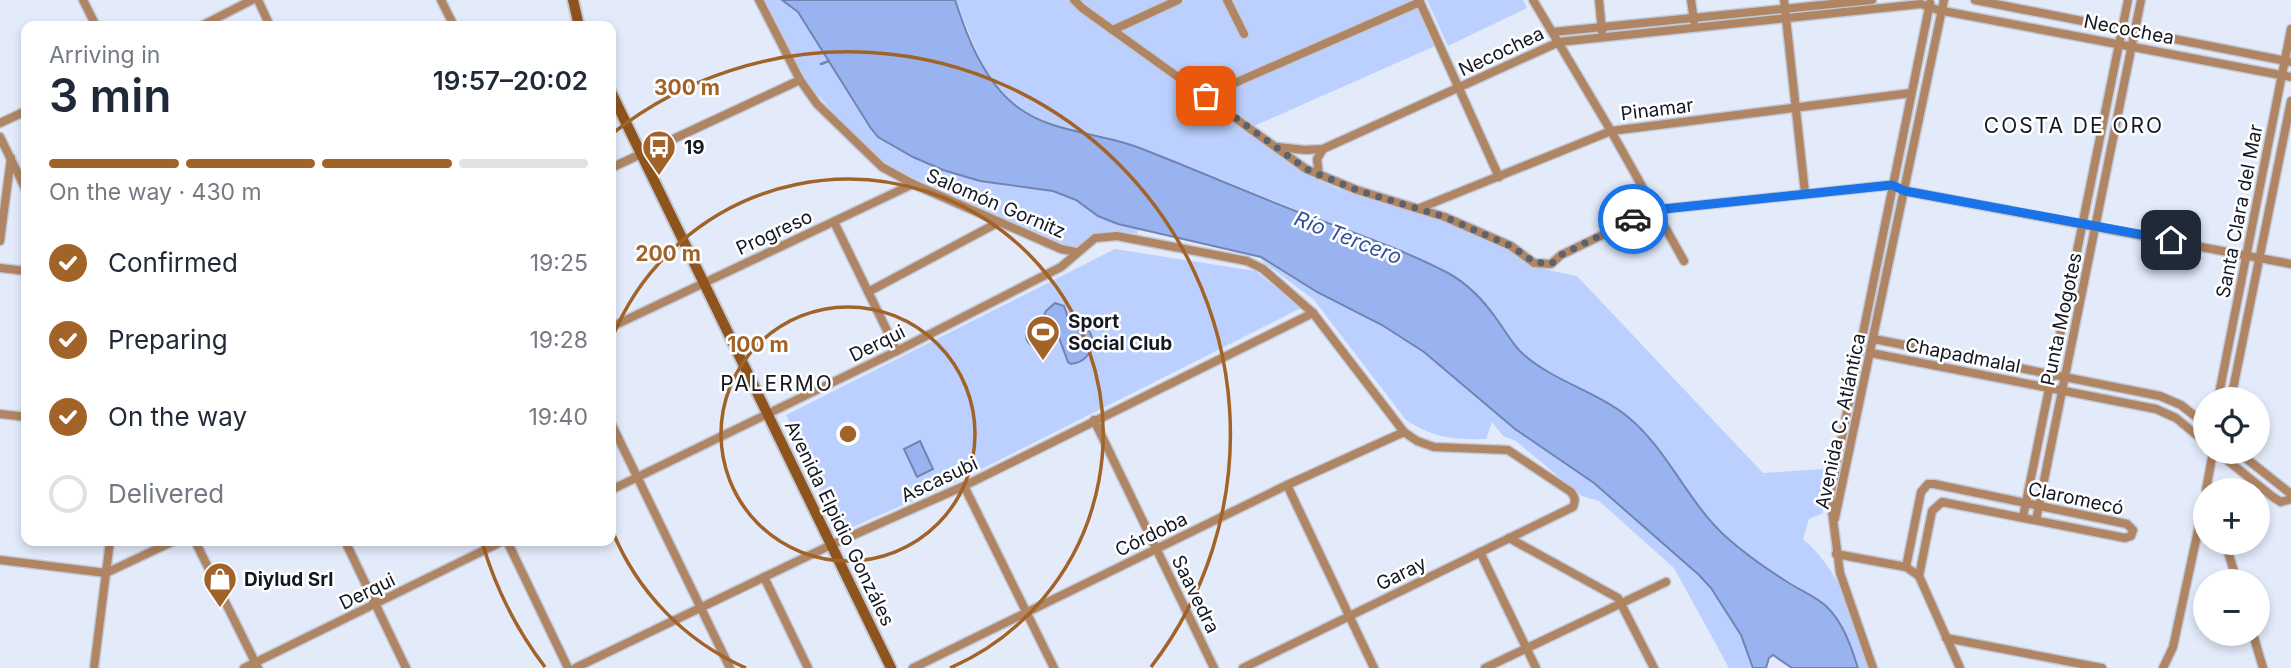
<!DOCTYPE html>
<html lang="en">
<head>
<meta charset="utf-8">
<style>
  body { margin:0; font-family:Inter,sans-serif; background:#f2f2f3; color:#1f2937; height:100vh; display:flex; flex-direction:column; font-size:26px; white-space:nowrap }
  * { box-sizing:border-box; margin:0 }
  p { font-size:23px; color:#747a83 }
  .icon { flex:none; width:38px; height:38px; fill:none; stroke:currentColor; stroke-width:2; stroke-linecap:round; stroke-linejoin:round }
  .map { position:relative; flex:1; overflow:hidden }
  .side { position:absolute; left:21px; top:21px; width:595px; height:525px; display:flex; flex-direction:column; background:#fff; border-radius:14px; box-shadow:0 4px 10px #0003 }
  .side>* { flex:none }
  .tools { position:absolute; left:2193px; top:387px; display:grid; gap:14px }
  .tools a { display:grid; place-items:center; width:77px; height:77px; border-radius:50%; background:#fff; box-shadow:0 4px 10px #0003; font-size:35px }
  .pin { position:absolute; display:grid; place-items:center; width:60px; height:60px; color:#fff; margin:-30px; border-radius:14px; box-shadow:0 4px 10px #0006 }
  .courier { position:absolute; display:grid; place-items:center; width:70px; height:70px; margin:-35px; border:5px solid #1a73e8; border-radius:50%; background:#fff; color:#222; box-shadow:0 2px 9px #0007 }
  .overview em { font-style:normal; font-weight:600 }
  .overview div { display:flex; flex-direction:column-reverse }
  .overview { display:flex; align-items:center; justify-content:space-between; height:119px; padding:0 28px }
  h1 { font-size:46px; font-weight:600; line-height:52px }
  .bar { display:grid; grid-template-columns:repeat(4,1fr); gap:10px 7px; align-content:center; height:84px; padding:0 28px }
  .bar i { height:9px; border-radius:5px; background:#e0e1e3 }
  .bar .current { background:#a26329 }
  .bar p { grid-column:span 4 }
  ol { padding:0 28px; list-style:none }
  li { display:flex; align-items:center; gap:21px; height:77px }
  li p { margin-inline-start:auto }
  li .icon { padding:7px; border-radius:50%; background:#a26329; color:#fff; stroke-width:4 }
  li:last-child { color:#747a83 }
  li i { width:38px; height:38px; border:4px solid #e0e1e3; border-radius:50% }
  .map>svg:first-child { display:block }
  .green { fill:#bbd0fe }
  .water { fill:#98b3f0; stroke:#7084b2; stroke-width:2 }
  .lines { fill:none; stroke-linecap:round; stroke-linejoin:round }
  .stream { stroke:#7084b2; stroke-width:2.5 }
  .street-casing { stroke:#c2c9d8; stroke-width:11 }
  .secondary-casing { stroke:#c2c9d8; stroke-width:14 }
  .street { stroke:#af8564; stroke-width:8 }
  .secondary { stroke:#8e541b; stroke-width:10 }
  .done { stroke:#5c626e; stroke-width:7; stroke-dasharray:0 12.6 }
  .route { stroke:#1a73e8; stroke-width:9 }
  .ring { fill:none; stroke:#a26329; stroke-width:3.5 }
  .labels { text-anchor:middle; stroke-width:5; stroke-linejoin:round; paint-order:stroke }
  .street-label { font-size:19px; fill:#141822; stroke:#fff }
  .poi-label { font-size:19px; font-weight:bold; fill:#141822; stroke:#fff; text-anchor:start }
  .neighbourhood-label { font-size:21px; letter-spacing:2px; fill:#141822; stroke:#fff }
  .water-label { font-size:21px; font-style:italic; fill:#355199; stroke:#fff }
  .centre { fill:#a26329; stroke:#fff; stroke-width:3.5 }
  .ring-label { font-size:21px; text-anchor:middle; font-weight:bold; fill:#a26329; stroke:#fff; stroke-width:5; stroke-linejoin:round; paint-order:stroke }
</style>
</head>
<body>
<div class="map">
<svg width="2291" height="668" viewBox="0 0 2291 668">
  <rect width="100%" height="100%" fill="#e3ebfb"/>
  <g class="green">
    <path d="M766,0H782L798,12L856,106L878,137L913,157L943,170L1004,186L1053,191L1076,200L1104,218L1138,229L1137,234C1125,232 1109,228 1097,234C1084,240 1085,248 1068,246L887,166L866,149L809,85L763,1Z"/>
    <path d="M955,0H1068L1076,8L1305,174L1336,188L1427,214L1511,248L1538,268L1577,276L1763,473L1824,469L1821,490L1823,513L1809,519L1803,539C1843,573 1853,620 1870,668H1858L1849,640L1810,594L1765,567L1725,536L1695,502L1648,437L1629,418L1599,398L1538,366L1521,352L1485,304L1470,289L1448,273L1396,250L1193,168L1108,138L1057,128L1037,119L1015,105L997,86L983,66Z"/>
    <polygon points="1080,0 1415,0 1435,46 1254,126"/>
    <polygon points="1427,0 1523,0 1527,8 1448,46"/>
    <polygon points="1115,249 1255,271 1301,308 960,480 839,533 786,415"/>
    <path d="M1261,257L1317,292L1382,325L1424,352L1515,429L1594,483L1669,548L1711,588L1742,636L1753,668H1729L1674,568L1599,501L1582,496L1516,441L1503,436L1492,422L1486,439C1454,440 1434,438 1406,420L1314,300L1261,260Z"/>
  </g>
  <g class="water">
    <path d="M782,0H955C967,37 984,81 1016,106C1051,133 1096,132 1137,147C1192,168 1246,192 1301,213C1349,231 1402,249 1448,273C1468,284 1485,302 1498,321C1506,332 1513,345 1523,354C1553,381 1596,391 1628,417C1668,450 1687,501 1725,536C1743,552 1765,568 1786,581C1799,590 1814,595 1826,606C1843,622 1851,646 1858,668H1792L1773,655L1769,658L1766,668H1753L1741,635L1711,588L1699,575L1594,483L1515,429L1424,352L1382,325L1317,292L1261,257L1118,224L1098,216L1076,200L1053,191L980,181L943,170L913,157L878,137L870,127L798,12Z"/>
    <path d="M1055,303L1064,306L1070,324C1099,320 1100,361 1071,364L1068,362L1055,327L1049,328L1039,347C1028,347 1023,338 1029,329L1039,327L1046,311Z"/>
    <polygon points="920,441 933,469 917,477 904,449"/>
  </g>
  <g class="lines">
    <polyline class="stream" points="821,64 829,61"/>
    <g class="street-casing">
      <g id="street">
        <polyline points="83,0 96,26"/>
        <polyline points="258,0 270,26"/>
        <polyline points="441,0 454,26"/>
        <polyline points="759,0 800,80 817,104 882,167 913,184 1061,249 1076,252"/>
        <polyline points="1074,0 1082,8 1306,169 1357,190 1445,217 1511,246 1534,263 1551,264 1561,255 1654,210 1892,185 1905,191 2291,264"/>
        <polyline points="1227,0 1244,34"/>
        <polyline points="1419,0 1499,177"/>
        <polyline points="1533,0 1611,131 1684,261"/>
        <polyline points="1599,0 1602,31"/>
        <polyline points="1691,0 1694,21"/>
        <polyline points="1784,0 1805,193"/>
        <polyline points="1975,0 2291,62"/>
        <polyline points="201,26 252,0"/>
        <polyline points="1113,30 1178,0"/>
        <polyline points="1553,32 1872,0"/>
        <polyline points="1205,96 1420,2"/>
        <polyline points="0,123 26,111"/>
        <polyline points="0,137 26,190"/>
        <polyline points="1278,147 1305,150 1323,149 1559,42 1921,4 1938,10 2291,77"/>
        <polyline points="611,168 800,80"/>
        <polyline points="1319,175 1317,159 1323,149"/>
        <polyline points="1420,208 1611,131 1911,93"/>
        <polyline points="834,222 897,351"/>
        <polyline points="0,241 11,158"/>
        <polyline points="0,268 26,271"/>
        <polyline points="868,292 999,222"/>
        <polyline points="611,327 913,184"/>
        <polyline points="1874,339 2160,396 2181,405 2205,424"/>
        <polyline points="1871,353 2156,409 2176,418 2205,442"/>
        <polyline points="2218,399 2291,29"/>
        <polyline points="2231,399 2291,101"/>
        <polyline points="0,414 26,417"/>
        <polyline points="1094,420 1214,668"/>
        <polyline points="611,423 730,668"/>
        <polyline points="2217,452 2273,497 2281,502 2291,499"/>
        <polyline points="2238,452 2291,494"/>
        <polyline points="1287,485 1374,668"/>
        <polyline points="964,486 1054,668"/>
        <path d="M611,490L897,351L1061,267L1095,238L1117,236L1247,261L1263,269L1313,313L1404,432L1417,441L1434,447L1508,450L1571,492C1575,497 1576,500 1573,507L1243,668"/>
        <polyline points="2206,490 2213,452"/>
        <polyline points="2023,517 2128,0"/>
        <polyline points="1835,518 1944,0"/>
        <polyline points="2036,520 2141,0"/>
        <polyline points="1509,538 1618,598 1654,668"/>
        <polyline points="195,541 258,668"/>
        <polyline points="345,541 406,668"/>
        <polyline points="507,541 568,668"/>
        <polyline points="2225,542 2237,581"/>
        <polyline points="1480,552 1536,668"/>
        <polyline points="1836,554 1906,567 1919,576 1960,668"/>
        <polyline points="0,560 106,573 174,541"/>
        <polyline points="1906,567 1921,492 1928,484 1934,484 2127,524 2133,530 2131,536 2125,538 1942,502 1932,511 1919,576"/>
        <polyline points="764,577 808,668"/>
        <polyline points="2253,634 2263,668"/>
        <polyline points="1946,638 2102,668"/>
        <polyline points="94,668 110,541"/>
        <polyline points="244,668 503,541"/>
        <polyline points="575,668 831,545 964,486 1313,313"/>
        <polyline points="913,668 1287,485 1404,432"/>
        <polyline points="1485,668 1666,582"/>
        <polyline points="1873,668 1840,573 1830,496 1930,3"/>
        <polyline points="2163,668 2173,647 2205,498"/>
      </g>
    </g>
    <g class="secondary-casing">
      <g id="secondary">
        <polyline points="573,0 579,26"/>
        <polyline points="611,92 891,668"/>
      </g>
    </g>
    <use href="#street" class="street"/>
    <use href="#secondary" class="secondary"/>
  </g>
  <g class="lines">
    <polyline class="done" points="1206,96 1306,169 1357,190 1445,217 1511,246 1534,262 1551,264 1561,255 1633,219"/>
    <polyline class="route" points="1633,219 1654,210 1892,185 1905,191 2171,240"/>
  </g>
  <g class="ring">
    <circle cx="848" cy="434" r="127"/>
    <path d="M746 668A255 255 0 0 1 612 530M612 338A255 255 0 1 1 950 668"/>
    <path d="M545 667A382 382 0 0 1 482 542M613 133A382 382 0 0 1 1151 667"/>
  </g>
  <defs>
    <g id="bus-pin" transform="scale(1.75)"><path d="M0 17L-7.5 6A9.5 9.5 0 1 1 7.5 6Z" fill="#a26329" stroke="#fff"/><path d="M-5-6H5V4H4V6H2V4H-2V6H-4V4H-5ZM-3.5-4V0h7V-4ZM-3.5 1.2v1.5H-2V1.2ZM2 1.2v1.5H3.5V1.2Z" fill="#fff"/></g>
    <g id="stadium-pin" transform="scale(1.75)"><path d="M0 17L-7.5 6A9.5 9.5 0 1 1 7.5 6Z" fill="#a26329" stroke="#fff"/><path d="M0-5a6.5 5 0 1 0 0 10a6.5 5 0 1 0 0-10ZM-3.5-1.8h7v3.6h-7Z" fill="#fff"/></g>
    <g id="shop-pin" transform="scale(1.75)"><path d="M0 17L-7.5 6A9.5 9.5 0 1 1 7.5 6Z" fill="#a26329" stroke="#fff"/><path d="M-5-2.5h2.3a2.7 3.5 0 0 1 5.4 0H5L5.5 6h-11ZM-1.5-2.5h3a1.5 2.3 0 0 0-3 0Z" fill="#fff"/></g>
  </defs>
  <g fill-rule="evenodd">
    <use href="#bus-pin" x="659" y="147"/>
    <use href="#stadium-pin" x="1043" y="332"/>
    <use href="#shop-pin" x="220" y="579"/>
  </g>
  <g class="labels">
    <g class="street-label">
      <text transform="translate(2129 29) rotate(11)" y="7">Necochea</text>
      <text transform="translate(1501 51) rotate(-25)" y="7">Necochea</text>
      <text transform="translate(1657 109) rotate(-7)" y="7">Pinamar</text>
      <text transform="translate(996 203) rotate(23)" y="7">Salomón Gornitz</text>
      <text transform="translate(2239 211) rotate(-79)" y="7">Santa Clara del Mar</text>
      <text transform="translate(774 232) rotate(-25)" y="7">Progreso</text>
      <text transform="translate(2061 319) rotate(-78)" y="7">Punta Mogotes</text>
      <text transform="translate(877 343) rotate(-26)" y="7">Derqui</text>
      <text transform="translate(1963 355) rotate(11)" y="7">Chapadmalal</text>
      <text transform="translate(1840 421) rotate(-78)" y="7">Avenida C. Atlántica</text>
      <text transform="translate(939 479) rotate(-25)" y="7">Ascasubi</text>
      <text transform="translate(2076 498) rotate(12)" y="7">Claromecó</text>
      <text transform="translate(840 523) rotate(64)" y="7">Avenida Elpidio Gonzáles</text>
      <text transform="translate(1151 534) rotate(-26)" y="7">Córdoba</text>
      <text transform="translate(1401 573) rotate(-26)" y="7">Garay</text>
      <text transform="translate(367 591) rotate(-26)" y="7">Derqui</text>
      <text transform="translate(1196 594) rotate(64)" y="7">Saavedra</text>
    </g>
    <g class="poi-label">
      <text x="684" y="154">19</text>
      <text x="1068" y="328">Sport<tspan x="1068" dy="22">Social Club</tspan></text>
      <text x="244" y="586">Diylud Srl</text>
    </g>
    <g class="neighbourhood-label">
      <text x="2074" y="133">COSTA DE ORO</text>
      <text x="777" y="391">PALERMO</text>
    </g>
    <g class="water-label">
      <text transform="translate(1348 238) rotate(21)" y="7">Río Tercero</text>
    </g>
  </g>
  <circle cx="848" cy="434" r="10" class="centre"/>
  <g class="ring-label">
    <text x="687" y="95">300 m</text>
    <text x="668" y="261">200 m</text>
    <text x="758" y="352">100 m</text>
  </g>
</svg>
<div class="tools">
<a><svg class="icon" aria-label="locate" viewBox="0 0 24 24"><circle cx="12" cy="12" r="6"/><path d="M12 2v4M12 18v4M2 12h4M18 12h4"/></svg></a>
<a>+</a>
<a>−</a>
</div>
<div class="pin" style="left:1206px;top:96px;background:#ea580c"><svg class="icon" aria-label="bag" viewBox="0 0 24 24"><path d="M5 8h14l-1 12H6zM9 8a3 3 0 0 1 6 0"/></svg></div>
<div class="pin" style="left:2171px;top:240px;background:#1f2937"><svg class="icon" aria-label="home" viewBox="0 0 24 24"><path d="M3 11l9-7 9 7M6 9v11h12V9"/></svg></div>
<div class="courier" style="left:1633px;top:219px"><svg class="icon" aria-label="car" viewBox="0 0 24 24"><path d="M5 17H2v-5l4-1 3-4h7l3 4 3 1v5h-3M9 17h6M6 11h13"/><circle cx="7" cy="17" r="2"/><circle cx="17" cy="17" r="2"/></svg></div>
<section class="side">
<div class="overview"><div><h1>3 min</h1><p>Arriving in</p></div><em>19:57–20:02</em></div>
<div class="bar"><i class="current"></i><i class="current"></i><i class="current"></i><i></i><p>On the way · 430 m</p></div>
<ol>
<li><svg class="icon" aria-label="check" viewBox="0 0 24 24"><path d="M5 12l5 5 9-10"/></svg>Confirmed<p>19:25</p></li>
<li><svg class="icon" aria-label="check" viewBox="0 0 24 24"><path d="M5 12l5 5 9-10"/></svg>Preparing<p>19:28</p></li>
<li><svg class="icon" aria-label="check" viewBox="0 0 24 24"><path d="M5 12l5 5 9-10"/></svg>On the way<p>19:40</p></li>
<li><i></i>Delivered</li>
</ol>
</section>
</div>
</body>
</html>
